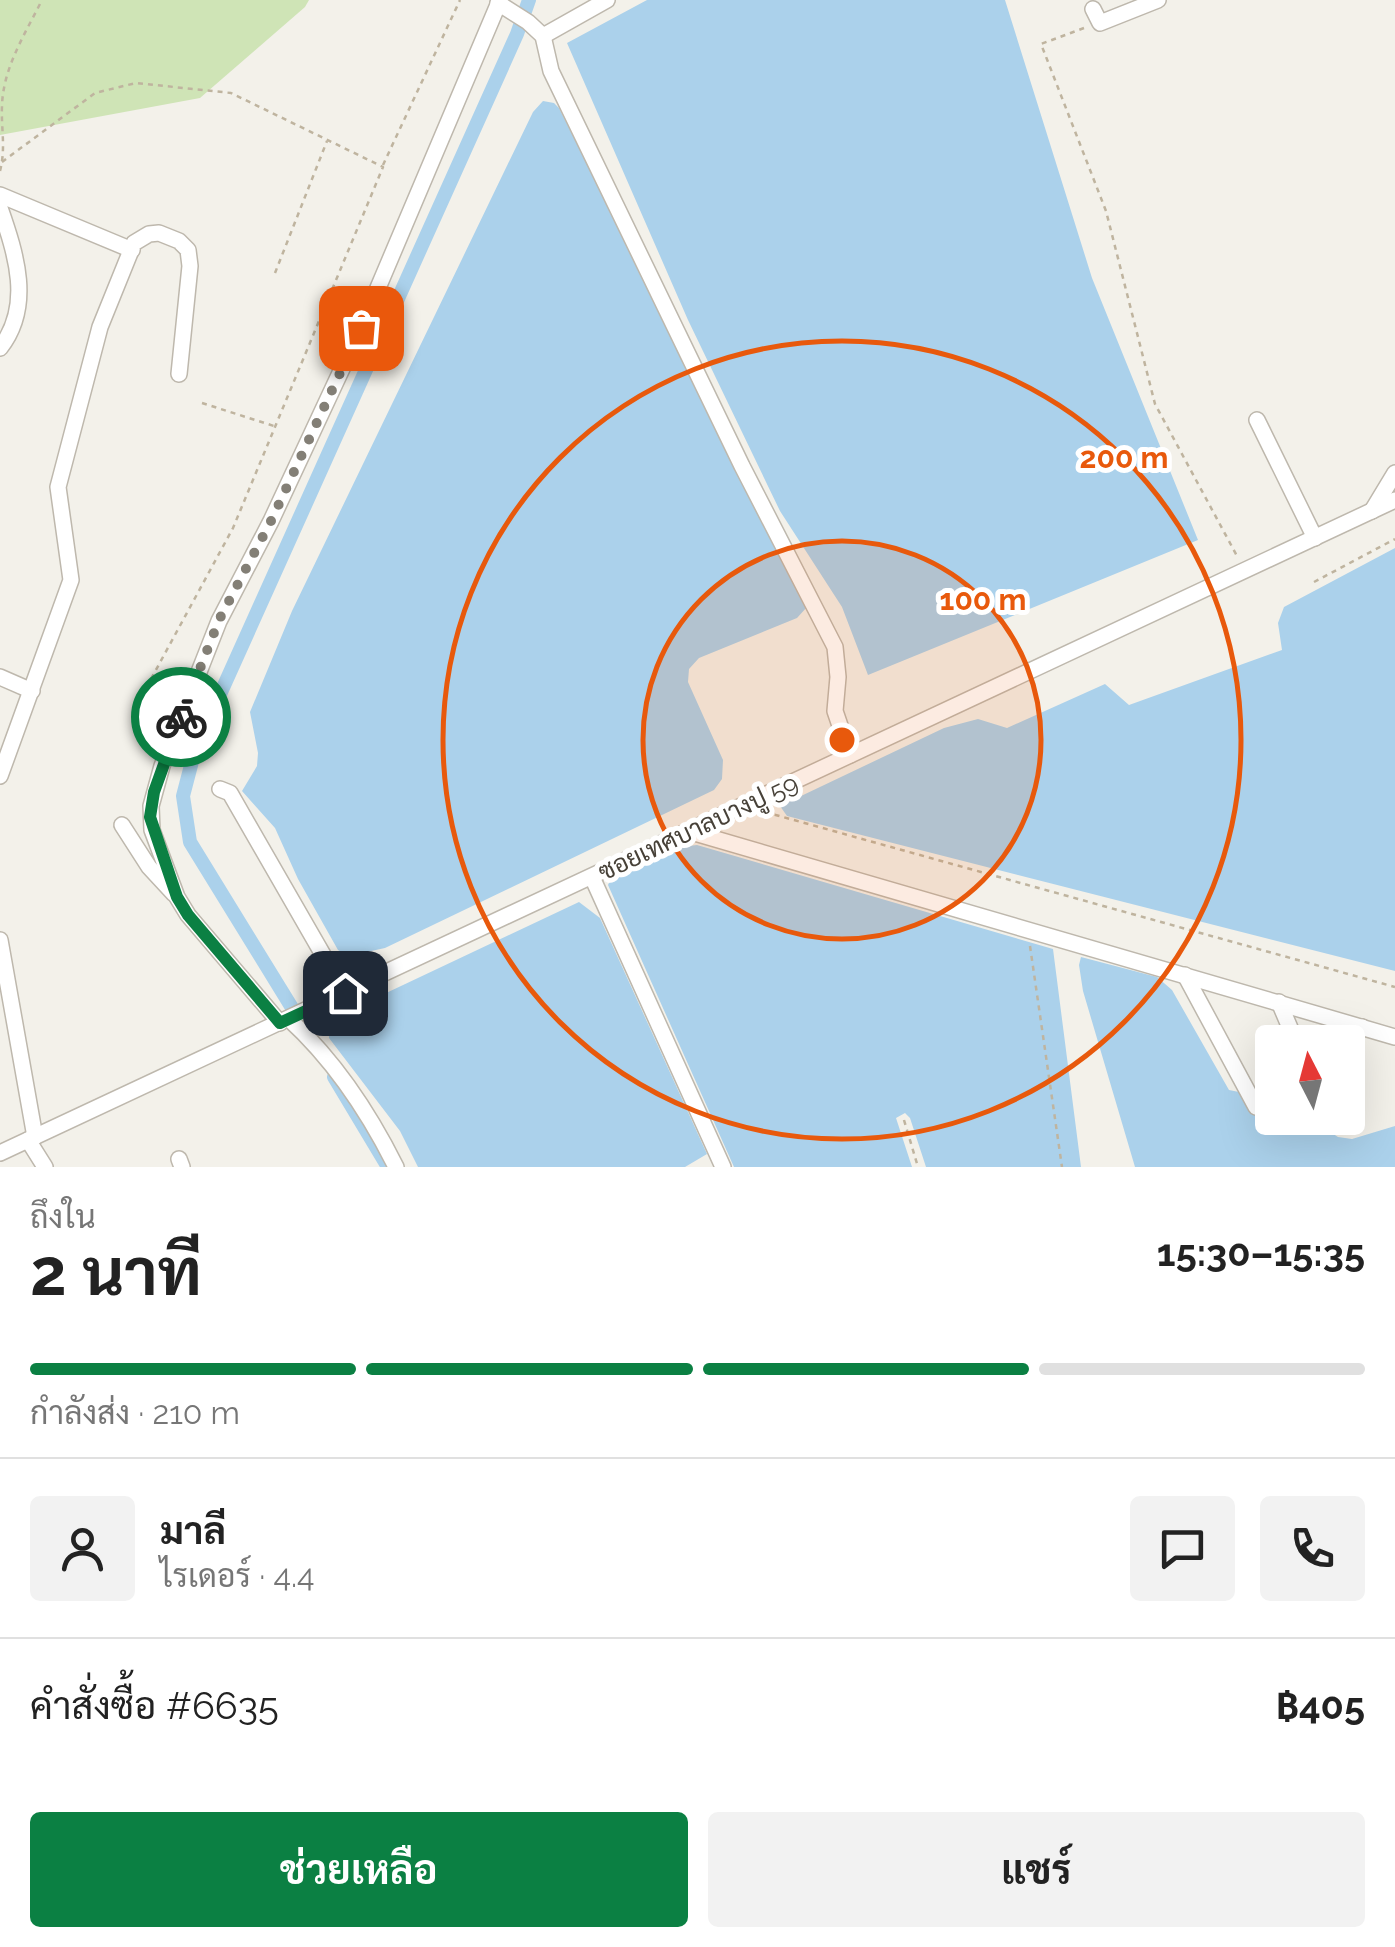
<!DOCTYPE html>
<html lang="th">
<head>
<meta charset="utf-8">
<style>
  body { margin:0; font-family:Raleway,Sarabun,sans-serif; background:#f2f2f2; color:#222; height:100vh; display:flex; flex-direction:column; font-size:38px; white-space:nowrap }
  * { box-sizing:border-box; margin:0 }
  p { font-size:32px; color:#767676 }
  .icon { flex:none; width:55px; height:55px; fill:none; stroke:currentColor; stroke-width:2; stroke-linecap:round; stroke-linejoin:round }
  .map { position:relative; height:1167px; overflow:hidden }
  .sheet { display:flex; flex-direction:column; background:#fff; flex:1 }
  .sheet>* { flex:none }
  .needle { width:65px; rotate:354deg }
  .tools { position:absolute; left:1255px; top:1025px; display:grid; gap:20px }
  .tools a { display:grid; place-items:center; width:110px; height:110px; border-radius:10px; background:#fff; box-shadow:0 10px 40px #0002; font-size:50px }
  .pin { position:absolute; display:grid; place-items:center; width:85px; height:85px; color:#fff; margin:-42px; border-radius:20px; box-shadow:0 5px 15px #0006 }
  .courier { position:absolute; display:grid; place-items:center; width:100px; height:100px; margin:-50px; border:8px solid #0b8043; border-radius:50%; background:#fff; color:#222; box-shadow:0 2px 12px #0007 }
  .headline em { font-style:normal; font-weight:700 }
  .headline div { display:flex; flex-direction:column-reverse }
  .headline { display:flex; align-items:center; justify-content:space-between; height:170px; padding:0 30px }
  h1 { font-size:65px; font-weight:700; line-height:75px }
  .bar { display:grid; grid-template-columns:repeat(4,1fr); gap:15px 10px; align-content:center; height:120px; padding:0 30px }
  .bar i { height:12px; border-radius:8px; background:#e0e0e0 }
  .bar .selected { background:#0b8043 }
  .bar p { grid-column:span 4 }
  .line { display:flex; align-items:center; gap:25px; padding:0 30px; border-top:2px solid #e0e0e0 }
  .line div { flex:1 }
  .round { display:grid; place-items:center; flex:none; width:105px; height:105px; border-radius:10px; background:#f2f2f2 }
  .button { display:flex; gap:20px; margin-top:auto; padding:20px 30px }
  .button a { flex:1; height:115px; border-radius:10px; background:#0b8043; color:#fff; font-size:40px; font-weight:700; line-height:115px; text-align:center }
  .button a+a { background:#f2f2f2; color:#222 }
  .map>svg:first-child { display:block }
  .green { fill:#cfe4b6 }
  .water { fill:#abd1eb }
  .lines { fill:none; stroke-linecap:round; stroke-linejoin:round }
  .canal { stroke:#abd1eb; stroke-width:14 }
  .minor-casing { stroke:#beb8ad; stroke-width:18 }
  .path { stroke:#bfb49f; stroke-width:2.5; stroke-dasharray:5 5; stroke-linecap:butt }
  .minor { stroke:#fff; stroke-width:15 }
  .done { stroke:#837f76; stroke-width:10; stroke-dasharray:0 18 }
  .route { stroke:#0b8043; stroke-width:12 }
  .ring { fill:none; stroke:#e8590c; stroke-width:5 }
  .labels { text-anchor:middle; stroke-width:10; stroke-linejoin:round; paint-order:stroke }
  .street-label { font-size:25px; fill:#474138; stroke:#fff }
  .centre { fill:#e8590c; stroke:#fff; stroke-width:5 }
  .ring-label { font-size:30px; text-anchor:middle; font-weight:bold; fill:#e8590c; stroke:#fff; stroke-width:10; stroke-linejoin:round; paint-order:stroke }
</style>
</head>
<body>
<div class="map">
<svg width="1395" height="1167" viewBox="0 0 1395 1167">
  <rect width="100%" height="100%" fill="#f3f1ea"/>
  <polygon class="green" points="0,0 309,0 305,7 200,98 0,135"/>
  <g class="water">
    <polygon points="647,0 1005,0 1092,278 1198,540 868,675 842,607 780,511 688,320 567,43"/>
    <polygon points="543,101 554,103 559,108 808,602 807,607 797,618 699,658 689,669 688,682 723,760 722,779 714,790 385,948 348,956 338,950 298,879 275,828 242,791 257,766 258,753 250,712 292,611 533,112"/>
    <polygon points="1395,548 1395,971 787,816 780,806 944,728 978,719 1007,728 1105,684 1129,705 1282,650 1278,623 1284,607"/>
    <path d="M697,845L1053,949L1081,1167H926L910,1118L905,1113L896,1118L912,1167H734L608,885C616,868 677,846 697,845Z"/>
    <polygon points="579,902 600,918 707,1154 685,1167 418,1167 400,1131 329,1038 329,1020"/>
    <polygon points="1081,957 1157,977 1172,990 1229,1090 1239,1092 1259,1121 1272,1116 1308,1118 1338,1137 1352,1139 1395,1126 1395,1167 1135,1167 1083,991 1079,965"/>
  </g>
  <g class="lines">
    <g class="canal">
      <polyline points="302,1024 190,842 183,796 195,750 517,34 529,0"/>
      <polyline points="334,1077 388,1167"/>
    </g>
    <g class="minor-casing">
      <g id="minor">
        <polyline points="498,3 528,22 543,36 551,71 742,466 835,647 838,677 835,711 850,755"/>
        <polyline points="1093,9 1100,23 1158,0"/>
        <polyline points="543,36 607,0"/>
        <polyline points="0,195 132,250"/>
        <path d="M0,208C16,254 33,306 0,348"/>
        <polyline points="1257,420 1315,538"/>
        <polyline points="1372,511 1395,473"/>
        <polyline points="0,677 32,691"/>
        <polyline points="0,776 71,580 58,487 100,327 134,243 149,234 159,233 179,241 188,250 190,266 179,374"/>
        <polyline points="220,789 230,793 345,993"/>
        <polyline points="122,825 149,867 174,894"/>
        <polyline points="688,831 1395,1037"/>
        <polyline points="592,877 723,1167"/>
        <polyline points="0,940 35,1137"/>
        <polyline points="1185,975 1256,1107"/>
        <polyline points="1279,1002 1293,1035"/>
        <path d="M289,1019C335,1061 368,1111 396,1167"/>
        <polyline points="280,1023 188,915 177,897 152,830 151,806 162,766 219,621 271,521 361,328 500,0"/>
        <polyline points="1341,1042 1362,1027"/>
        <polyline points="28,1140 45,1167"/>
        <polyline points="0,1153 1395,500"/>
        <polyline points="179,1159 182,1167"/>
      </g>
    </g>
    <g class="path">
      <polyline points="1084,28 1041,44 1106,211 1155,404 1237,556"/>
      <polyline points="2,162 95,93 136,83 231,93 383,167 233,528 138,703"/>
      <polyline points="383,165 460,0"/>
      <path d="M0,171C6,148 1,129 2,106C3,68 25,34 42,0"/>
      <polyline points="275,273 327,141"/>
      <polyline points="202,403 274,426"/>
      <polyline points="1314,582 1395,539"/>
      <polyline points="765,812 1395,987"/>
      <polyline points="1030,946 1062,1167"/>
      <polyline points="904,1120 918,1167"/>
    </g>
    <use href="#minor" class="minor"/>
  </g>
  <g class="lines">
    <polyline class="done" points="181,717 219,620 271,521 361,328"/>
    <polyline class="route" points="181,717 154,792 150,817 177,897 188,915 280,1023 345,993"/>
  </g>
  <circle cx="842" cy="740" r="199" fill="#e8590c" fill-opacity=".12"/>
  <g class="ring">
    <circle cx="842" cy="740" r="199"/>
    <circle cx="842" cy="740" r="399"/>
  </g>
  <g class="labels">
    <g class="street-label">
      <text transform="translate(698 827) rotate(-25)" y="9">ซอยเทศบาลบางปู 59</text>
    </g>
  </g>
  <circle cx="842" cy="740" r="15" class="centre"/>
  <g class="ring-label">
    <text x="1124" y="468">200 m</text>
    <text x="983" y="610">100 m</text>
  </g>
</svg>
<div class="tools">
<a><svg class="needle" viewBox="-14 -14 28 28"><path d="M0-13l5 13h-10z" fill="#e53935"/><path d="M0 13l5-13h-10z" fill="#767676"/></svg></a>
</div>
<div class="pin" style="left:361px;top:328px;background:#ea580c"><svg class="icon" aria-label="bag" viewBox="0 0 24 24"><path d="M5 8h14l-1 12H6zM9 8a3 3 0 0 1 6 0"/></svg></div>
<div class="pin" style="left:345px;top:993px;background:#1f2937"><svg class="icon" aria-label="home" viewBox="0 0 24 24"><path d="M3 11l9-7 9 7M6 9v11h12V9"/></svg></div>
<div class="courier" style="left:181px;top:717px"><svg class="icon" aria-label="bike" viewBox="0 0 24 24"><circle cx="6" cy="16" r="4"/><circle cx="18" cy="16" r="4"/><path d="M6 16l4-8h5l3 8M10 8l3 8H6M13 5h3"/></svg></div>
</div>
<section class="sheet">
<div class="headline"><div><h1>2 นาที</h1><p>ถึงใน</p></div><em>15:30–15:35</em></div>
<div class="bar"><i class="selected"></i><i class="selected"></i><i class="selected"></i><i></i><p>กำลังส่ง · 210 m</p></div>
<div class="line" style="height:180px"><a class="round"><svg class="icon" aria-label="person" viewBox="0 0 24 24"><circle cx="12" cy="8" r="4"/><path d="M4 21q1-7 8-7t8 7"/></svg></a><div><b>มาลี</b><p>ไรเดอร์ · 4.4</p></div><a class="round"><svg class="icon" aria-label="chat" viewBox="0 0 24 24"><path d="M4 5h16v11H9l-5 4z"/></svg></a><a class="round"><svg class="icon" aria-label="phone" viewBox="0 0 24 24"><path d="M5 4h4l2 5-3 2q2 4 5 5l2-3 5 2v4C11 20 4 13 5 4z"/></svg></a></div>
<div class="line" style="height:130px"><div>คำสั่งซื้อ #6635</div><b>฿405</b></div>
<div class="button"><a>ช่วยเหลือ</a><a>แชร์</a></div>
</section>
</body>
</html>
